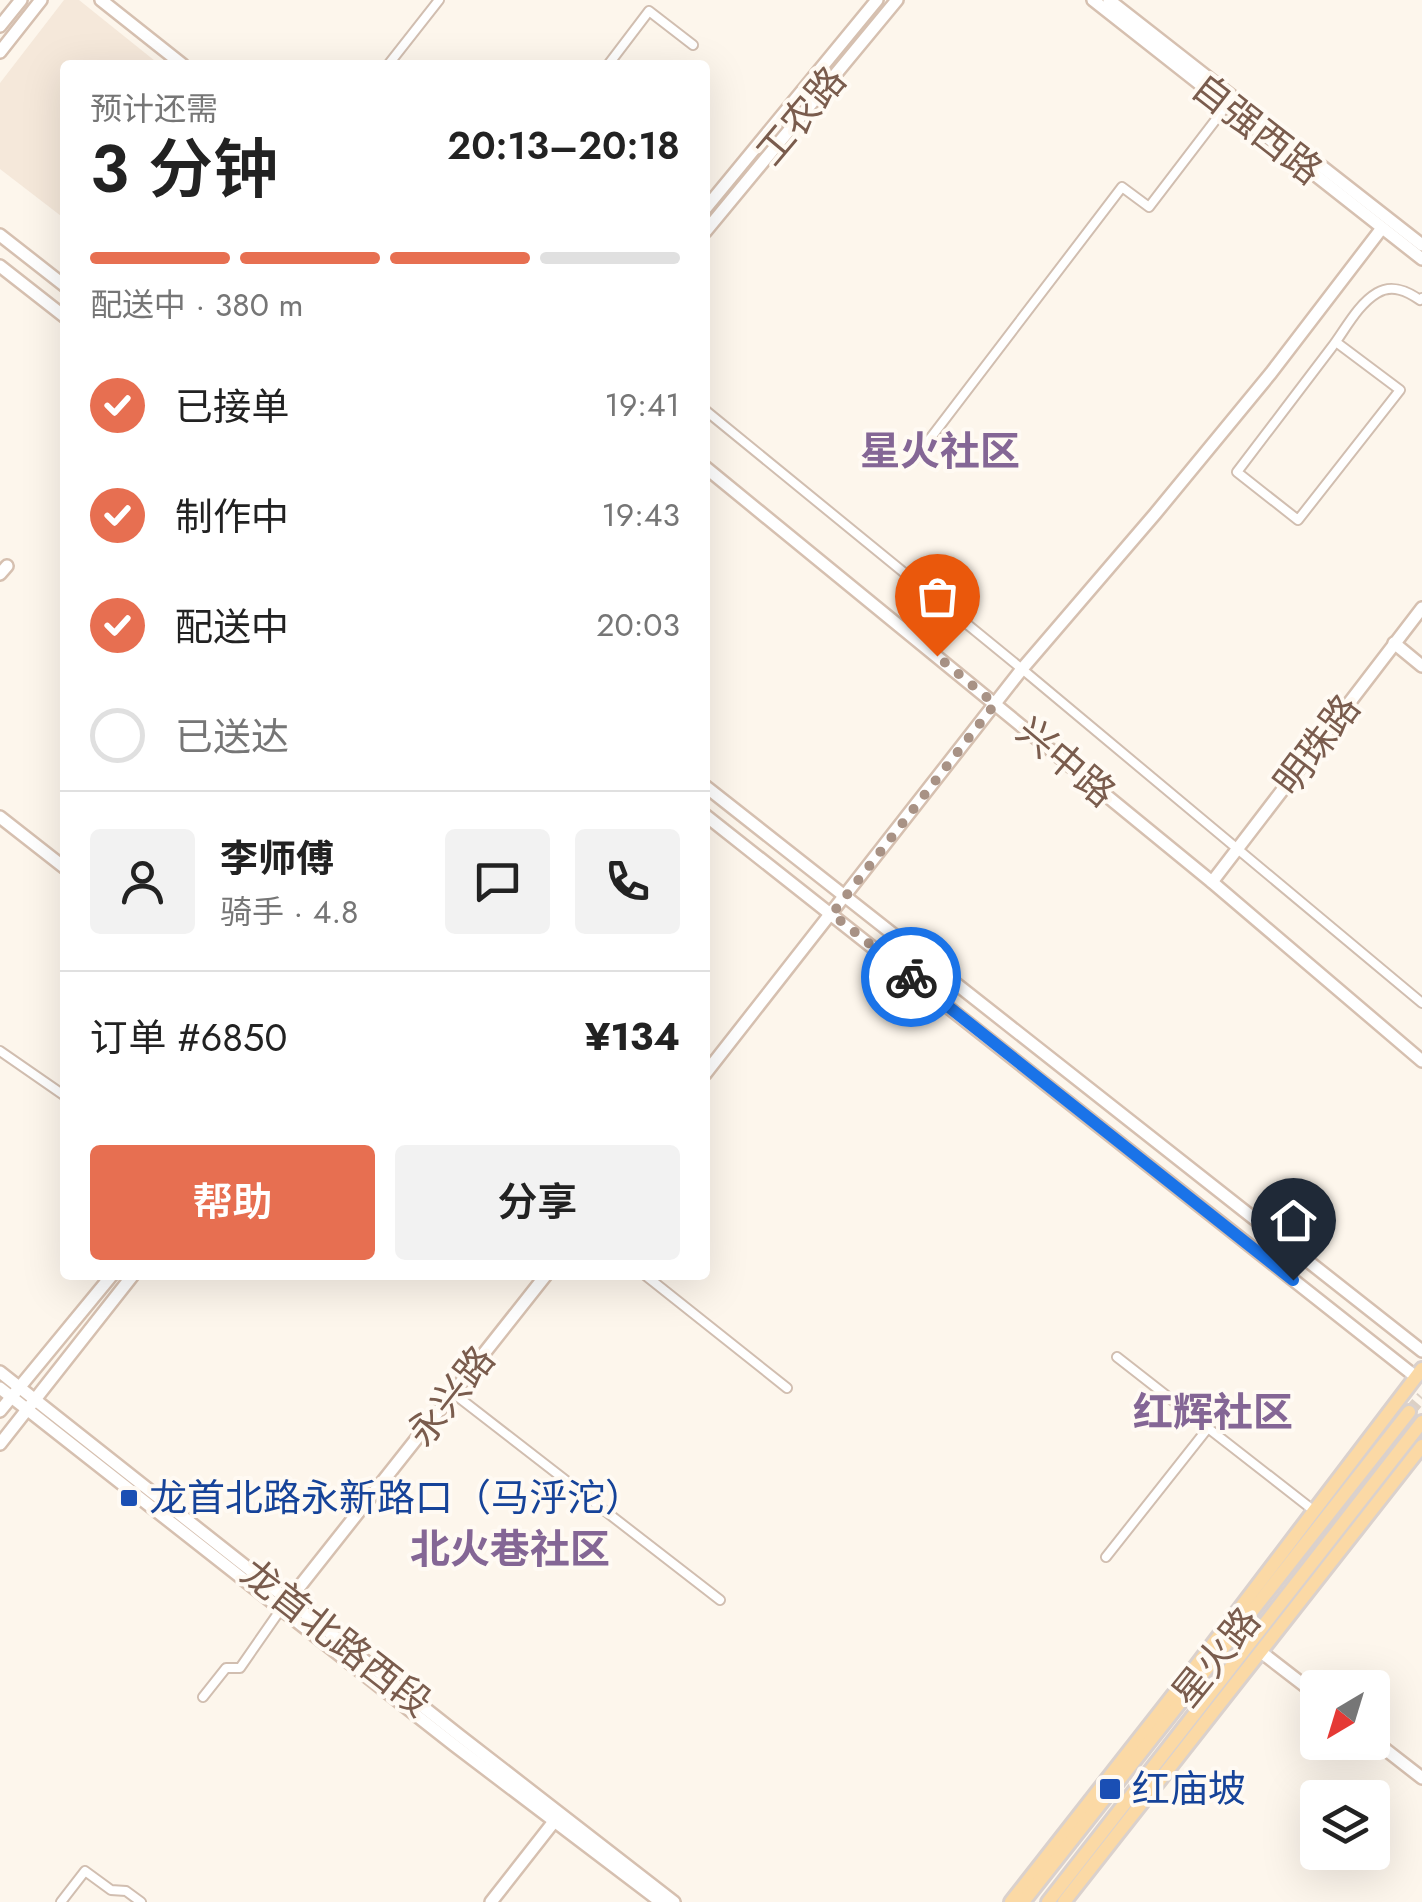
<!DOCTYPE html>
<html lang="zh">
<head>
<meta charset="utf-8">
<style>
  body { margin:0; font-family:Jost,"Noto Sans SC",sans-serif; background:#f2f2f2; color:#222; height:100vh; display:flex; flex-direction:column; font-size:38px; white-space:nowrap }
  * { box-sizing:border-box; margin:0 }
  p { font-size:32px; color:#767676 }
  .icon { flex:none; width:55px; height:55px; fill:none; stroke:currentColor; stroke-width:2; stroke-linecap:round; stroke-linejoin:round }
  .map { position:relative; flex:1; overflow:hidden }
  .drawer { position:absolute; left:60px; top:60px; width:650px; height:1220px; display:flex; flex-direction:column; background:#fff; border-radius:10px; box-shadow:0 10px 40px #0002 }
  .drawer>* { flex:none }
  .needle { width:65px; rotate:218deg }
  .tools { position:absolute; left:1300px; top:1670px; display:grid; gap:20px }
  .tools a { display:grid; place-items:center; width:90px; height:90px; border-radius:10px; background:#fff; box-shadow:0 10px 40px #0002; font-size:50px }
  .pin { position:absolute; display:grid; place-items:center; width:85px; height:85px; color:#fff; margin:-102px -42px; border-radius:50% 50% 50% 0; rotate:-45deg; box-shadow:0 0 10px #0007 }
  .pin .icon { rotate:45deg }
  .courier { position:absolute; display:grid; place-items:center; width:100px; height:100px; margin:-50px; border:8px solid #1a73e8; border-radius:50%; background:#fff; color:#222; box-shadow:0 2px 12px #0007 }
  .overview em { font-style:normal; font-weight:600 }
  .overview div { display:flex; flex-direction:column-reverse }
  .overview { display:flex; align-items:center; justify-content:space-between; height:170px; padding:0 30px }
  h1 { font-size:65px; font-weight:600; line-height:75px }
  .bar { display:grid; grid-template-columns:repeat(4,1fr); gap:15px 10px; align-content:center; height:120px; padding:0 30px }
  .bar i { height:12px; border-radius:8px; background:#e0e0e0 }
  .bar .current { background:#e76f51 }
  .bar p { grid-column:span 4 }
  .line { display:flex; align-items:center; gap:25px; padding:0 30px; border-top:2px solid #e0e0e0 }
  .line div { flex:1 }
  .round { display:grid; place-items:center; flex:none; width:105px; height:105px; border-radius:10px; background:#f2f2f2 }
  ol { padding:0 30px; list-style:none }
  li { display:flex; align-items:center; gap:30px; height:110px }
  li p { margin-inline-start:auto }
  li .icon { padding:10px; border-radius:50%; background:#e76f51; color:#fff; stroke-width:4 }
  li:last-child { color:#767676 }
  li i { width:55px; height:55px; border:5px solid #e0e0e0; border-radius:50% }
  .button { display:flex; gap:20px; margin-top:auto; padding:20px 30px }
  .button a { flex:1; height:115px; border-radius:10px; background:#e76f51; color:#fff; font-size:40px; font-weight:600; line-height:115px; text-align:center }
  .button a+a { background:#f2f2f2; color:#222 }
  .map>svg:first-child { display:block }
  .residential { fill:#f5e8da }
  .lines { fill:none; stroke-linecap:round; stroke-linejoin:round }
  .primary-tunnel { stroke:#dcd0c4; stroke-width:12; stroke-dasharray:12 6; stroke-linecap:butt }
  .street-casing { stroke:#d1beb0; stroke-width:12 }
  .secondary-casing { stroke:#d6c0b0; stroke-width:16 }
  .primary-casing { stroke:#dad1cd; stroke-width:18 }
  .street { stroke:#fff; stroke-width:8 }
  .secondary { stroke:#fff; stroke-width:11 }
  .primary { stroke:#fbd9a5; stroke-width:12 }
  .done { stroke:#a89285; stroke-width:10; stroke-dasharray:0 18 }
  .route { stroke:#1a73e8; stroke-width:12 }
  .transit-dot { fill:#1a4fb4; stroke:#fffaf3; stroke-width:4 }
  .labels { text-anchor:middle; stroke-width:8; stroke-linejoin:round; paint-order:stroke }
  .street-label { font-size:38px; fill:#7a5c4d; stroke:#fffaf3 }
  .transit-label { font-size:38px; fill:#164399; stroke:#fffaf3; text-anchor:start }
  .neighbourhood-label { font-size:40px; font-weight:bold; fill:#846695; stroke:#fffaf3 }
</style>
</head>
<body>
<div class="map">
<svg width="1422" height="1902" viewBox="0 0 1422 1902">
  <rect width="100%" height="100%" fill="#fdf6ec"/>
  <polygon class="residential" points="64,0 79,0 160,65 65,65 65,219 0,169 0,83"/>
  <g class="lines">
    <polyline class="primary-tunnel" points="1409,1412 1422,1397"/>
    <g class="street-casing">
      <g id="street">
        <polyline points="388,65 439,0"/>
        <polyline points="608,65 649,11 693,45"/>
        <path d="M1336,342L1400,390L1298,520L1237,472C1269,430 1300,389 1332,347C1345,330 1358,304 1377,293C1392,284 1407,291 1420,300L1422,298"/>
        <polyline points="705,410 1022,669 1422,1003"/>
        <polyline points="913,461 1122,187 1149,207 1227,105"/>
        <polyline points="0,1051 65,1096"/>
        <polyline points="645,1275 787,1388"/>
        <polyline points="1117,1357 1313,1510"/>
        <polyline points="453,1393 720,1600"/>
        <polyline points="1106,1557 1208,1428"/>
        <polyline points="203,1697 226,1668 240,1668 281,1609"/>
        <polyline points="61,1902 85,1871 111,1890 126,1891 141,1902"/>
      </g>
    </g>
    <g class="secondary-casing">
      <g id="secondary">
        <polyline points="101,0 183,65"/>
        <polyline points="1093,0 1422,259"/>
        <polyline points="1109,0 1422,245"/>
        <polyline points="0,26 21,0"/>
        <polyline points="0,52 41,0"/>
        <polyline points="705,209 877,0"/>
        <polyline points="705,232 897,0"/>
        <polyline points="0,235 65,286"/>
        <polyline points="0,266 65,317"/>
        <polyline points="705,467 1212,882 1422,1061"/>
        <polyline points="0,574 7,566"/>
        <polyline points="1394,643 1422,666"/>
        <polyline points="705,786 1422,1351"/>
        <polyline points="705,815 1416,1377"/>
        <polyline points="0,817 65,868"/>
        <polyline points="1212,882 1422,608"/>
        <polyline points="705,1074 1022,669 1155,514 1271,373 1382,228"/>
        <polyline points="0,1372 460,1736 674,1902"/>
        <polyline points="0,1388 454,1745 661,1902"/>
        <polyline points="0,1411 112,1275"/>
        <polyline points="0,1444 133,1275"/>
        <polyline points="285,1605 546,1275"/>
        <polyline points="1261,1652 1318,1696"/>
        <polyline points="1372,1739 1422,1778"/>
        <polyline points="491,1902 556,1819"/>
      </g>
    </g>
    <g class="primary-casing">
      <g id="primary">
        <polyline points="1011,1902 1196,1666 1422,1369"/>
        <polyline points="1023,1902 1409,1412"/>
        <polyline points="1048,1902 1422,1422"/>
        <polyline points="1064,1902 1422,1446"/>
      </g>
    </g>
    <use href="#street" class="street"/>
    <use href="#secondary" class="secondary"/>
    <use href="#primary" class="primary"/>
  </g>
  <g class="lines">
    <polyline class="done" points="911,977 832,914 995,704 937,656"/>
    <polyline class="route" points="911,977 1293,1280"/>
  </g>
  <g class="transit-dot">
    <rect x="119" y="1488" width="20" height="20" rx="5"/>
    <rect x="1098" y="1777" width="24" height="24" rx="5"/>
  </g>
  <g class="labels">
    <g class="street-label">
      <text transform="translate(801 116) rotate(-50)" y="13">工农路</text>
      <text transform="translate(1257 129) rotate(38)" y="13">自强西路</text>
      <text transform="translate(1317 745) rotate(-53)" y="13">明珠路</text>
      <text transform="translate(1066 762) rotate(40)" y="13">兴中路</text>
      <text transform="translate(451 1396) rotate(-52)" y="13">永兴路</text>
      <text transform="translate(336 1638) rotate(38)" y="13">龙首北路西段</text>
      <text transform="translate(1216 1657) rotate(-51)" y="13">星火路</text>
    </g>
    <g class="transit-label">
      <text x="149" y="1511">龙首北路永新路口（马泘沱）</text>
      <text x="1132" y="1802">红庙坡</text>
    </g>
    <g class="neighbourhood-label">
      <text x="940" y="465">星火社区</text>
      <text x="1213" y="1426">红辉社区</text>
      <text x="510" y="1563">北火巷社区</text>
    </g>
  </g>
</svg>
<div class="tools">
<a><svg class="needle" viewBox="-14 -14 28 28"><path d="M0-13l5 13h-10z" fill="#e53935"/><path d="M0 13l5-13h-10z" fill="#767676"/></svg></a>
<a><svg class="icon" aria-label="layers" viewBox="0 0 24 24"><path d="M12 4l9 5-9 5-9-5zM3 14l9 5 9-5"/></svg></a>
</div>
<div class="pin" style="left:937px;top:656px;background:#ea580c"><svg class="icon" aria-label="bag" viewBox="0 0 24 24"><path d="M5 8h14l-1 12H6zM9 8a3 3 0 0 1 6 0"/></svg></div>
<div class="pin" style="left:1293px;top:1280px;background:#1f2937"><svg class="icon" aria-label="home" viewBox="0 0 24 24"><path d="M3 11l9-7 9 7M6 9v11h12V9"/></svg></div>
<div class="courier" style="left:911px;top:977px"><svg class="icon" aria-label="bike" viewBox="0 0 24 24"><circle cx="6" cy="16" r="4"/><circle cx="18" cy="16" r="4"/><path d="M6 16l4-8h5l3 8M10 8l3 8H6M13 5h3"/></svg></div>
<section class="drawer">
<div class="overview"><div><h1>3 分钟</h1><p>预计还需</p></div><em>20:13–20:18</em></div>
<div class="bar"><i class="current"></i><i class="current"></i><i class="current"></i><i></i><p>配送中 · 380 m</p></div>
<ol>
<li><svg class="icon" aria-label="check" viewBox="0 0 24 24"><path d="M5 12l5 5 9-10"/></svg>已接单<p>19:41</p></li>
<li><svg class="icon" aria-label="check" viewBox="0 0 24 24"><path d="M5 12l5 5 9-10"/></svg>制作中<p>19:43</p></li>
<li><svg class="icon" aria-label="check" viewBox="0 0 24 24"><path d="M5 12l5 5 9-10"/></svg>配送中<p>20:03</p></li>
<li><i></i>已送达</li>
</ol>
<div class="line" style="height:180px"><a class="round"><svg class="icon" aria-label="person" viewBox="0 0 24 24"><circle cx="12" cy="8" r="4"/><path d="M4 21q1-7 8-7t8 7"/></svg></a><div><b>李师傅</b><p>骑手 · 4.8</p></div><a class="round"><svg class="icon" aria-label="chat" viewBox="0 0 24 24"><path d="M4 5h16v11H9l-5 4z"/></svg></a><a class="round"><svg class="icon" aria-label="phone" viewBox="0 0 24 24"><path d="M5 4h4l2 5-3 2q2 4 5 5l2-3 5 2v4C11 20 4 13 5 4z"/></svg></a></div>
<div class="line" style="height:130px"><div>订单 #6850</div><b>¥134</b></div>
<div class="button"><a>帮助</a><a>分享</a></div>
</section>
</div>
</body>
</html>
